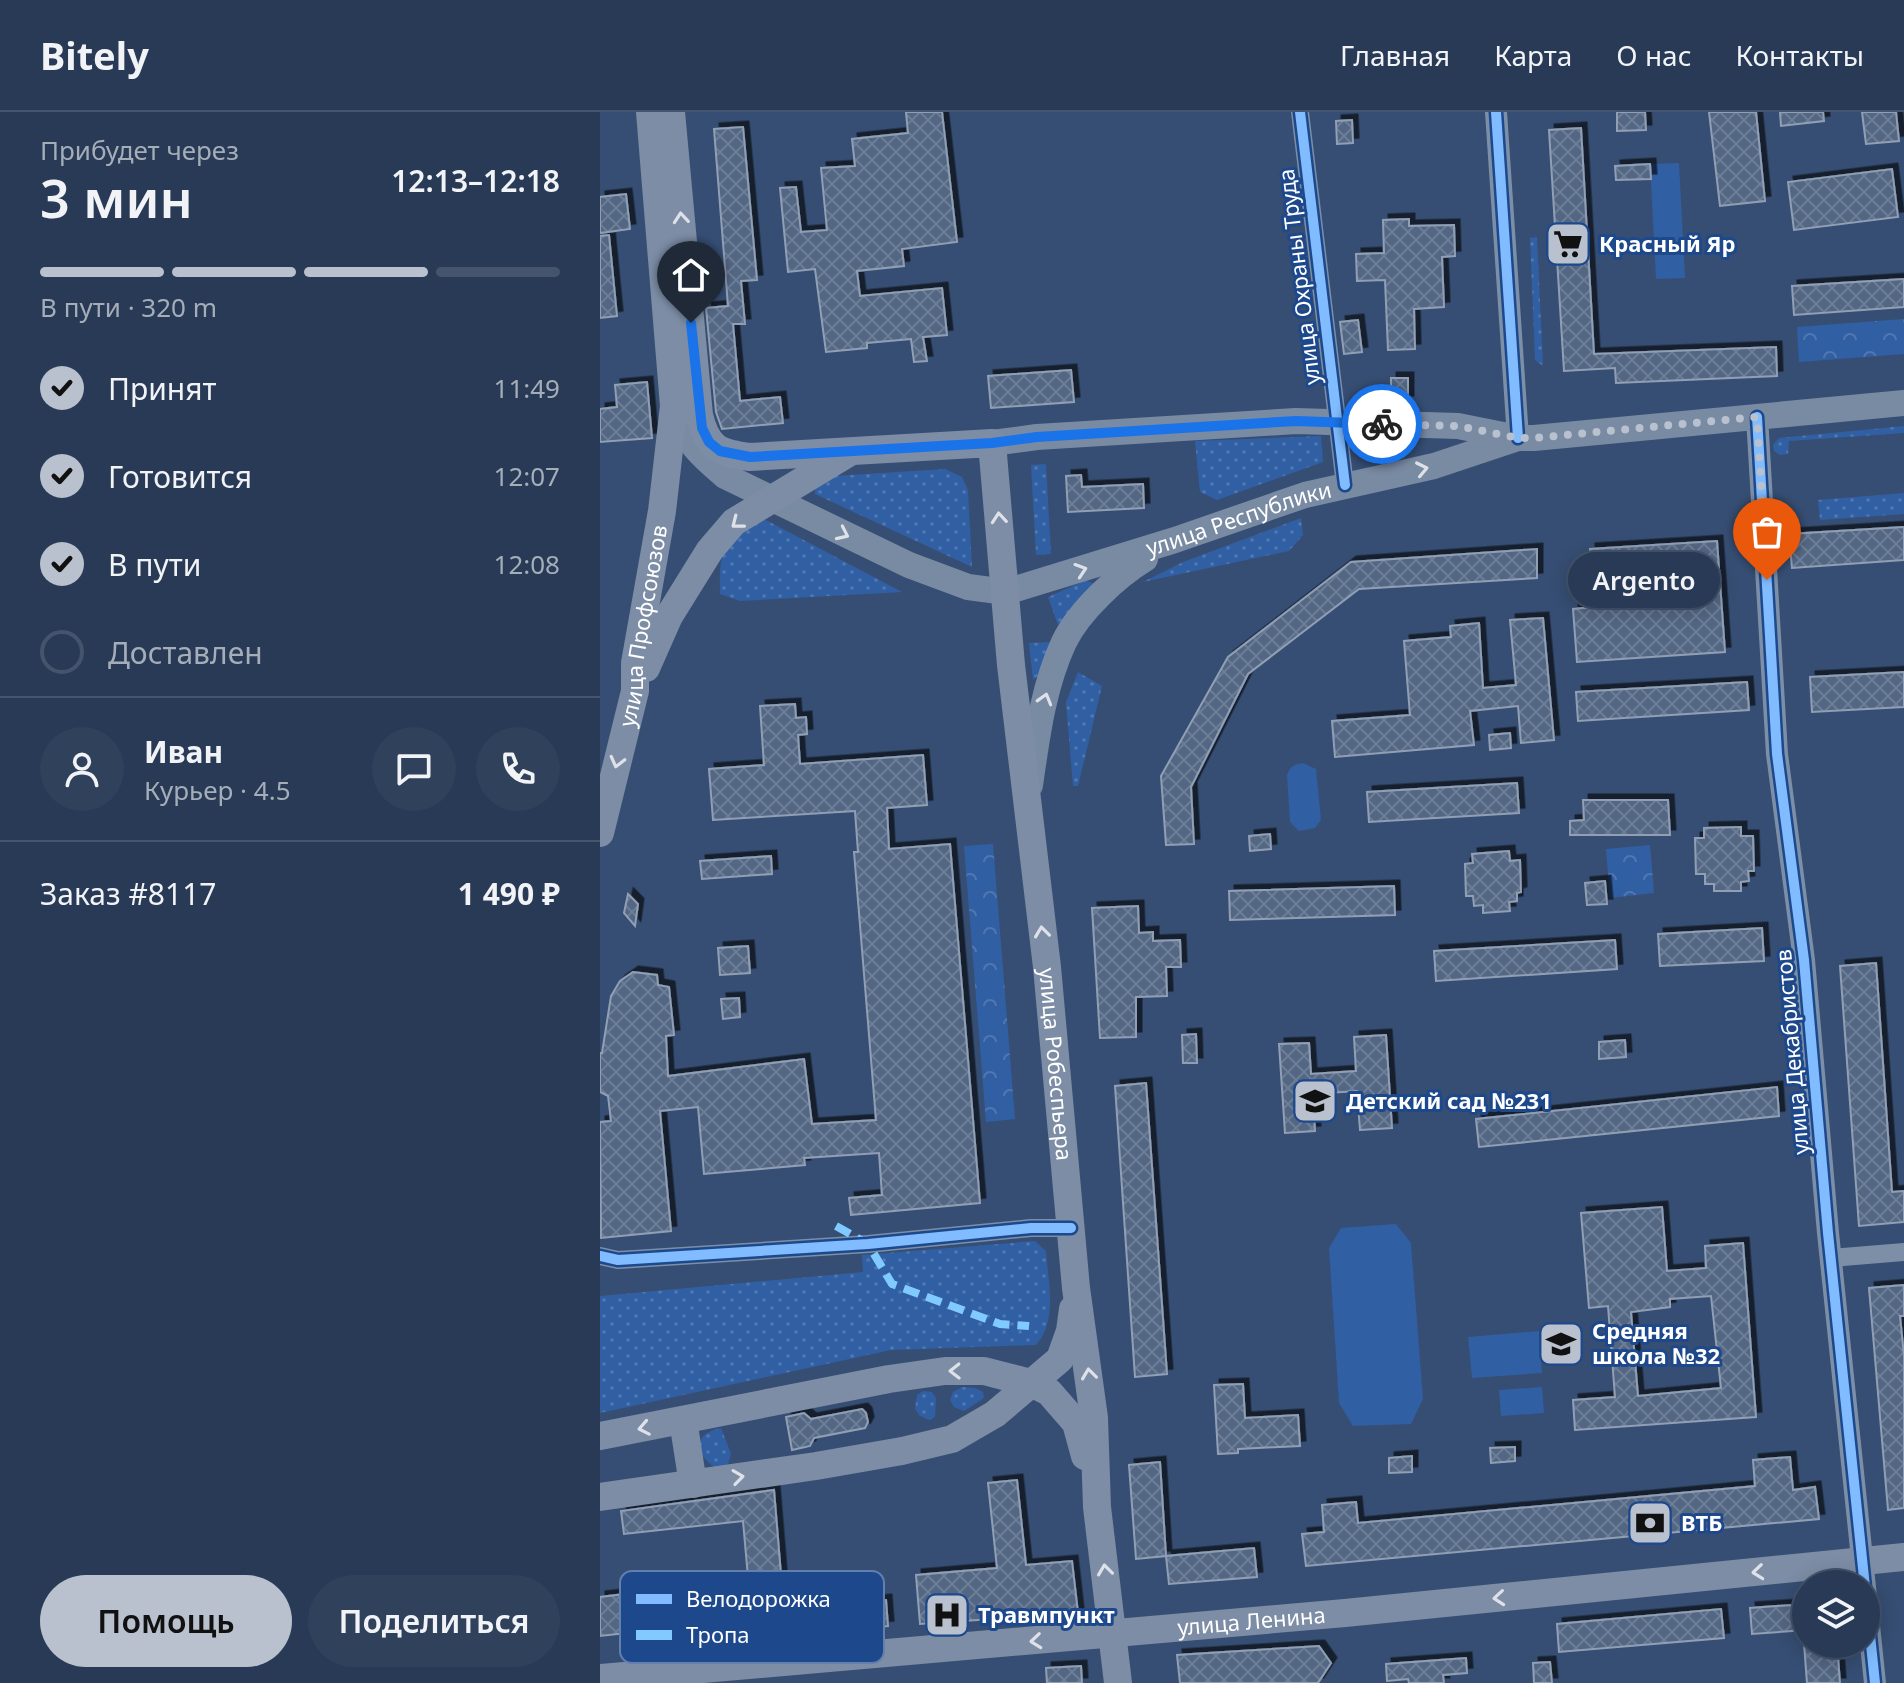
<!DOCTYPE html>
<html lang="ru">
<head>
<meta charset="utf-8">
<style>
  body { margin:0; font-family:"Noto Sans",sans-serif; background:#30415c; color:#f1f3f6; height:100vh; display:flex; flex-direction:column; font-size:30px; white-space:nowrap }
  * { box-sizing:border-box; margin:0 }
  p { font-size:26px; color:#a5adb9 }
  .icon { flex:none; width:44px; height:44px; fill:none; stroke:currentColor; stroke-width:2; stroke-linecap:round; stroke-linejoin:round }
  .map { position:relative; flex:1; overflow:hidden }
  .details { display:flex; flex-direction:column; background:#283a56; width:600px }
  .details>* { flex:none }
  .tools { position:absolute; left:1192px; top:1458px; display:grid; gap:16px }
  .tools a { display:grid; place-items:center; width:88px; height:88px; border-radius:50%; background:#283a56; box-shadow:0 4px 20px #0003,0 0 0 2px #44546c; font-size:40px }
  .pin { position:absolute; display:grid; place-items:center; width:68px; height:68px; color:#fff; margin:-82px -34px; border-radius:50% 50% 50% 0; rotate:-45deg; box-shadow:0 0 8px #0007 }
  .pin .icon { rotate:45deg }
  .courier { position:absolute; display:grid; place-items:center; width:80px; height:80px; margin:-40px; border:6px solid #1a73e8; border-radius:50%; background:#fff; color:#222; box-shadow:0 2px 10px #0007 }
  .bubble { position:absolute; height:56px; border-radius:28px; background:#283a56; box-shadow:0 4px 20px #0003,0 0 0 2px #44546c; font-size:26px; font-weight:600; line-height:56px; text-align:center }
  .overview em { font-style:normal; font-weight:600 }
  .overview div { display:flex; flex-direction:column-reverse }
  .overview { display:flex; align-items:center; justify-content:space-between; height:136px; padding:0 40px }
  h1 { font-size:52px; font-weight:600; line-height:60px }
  .bar { display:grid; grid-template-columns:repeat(4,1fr); gap:12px 8px; align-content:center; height:96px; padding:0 40px }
  .bar i { height:10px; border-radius:6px; background:#44546c }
  .bar .selected { background:#b9c1ce }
  .bar p { grid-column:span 4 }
  .line { display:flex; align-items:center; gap:20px; padding:0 40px; border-top:2px solid #44546c }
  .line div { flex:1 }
  .round { display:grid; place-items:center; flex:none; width:84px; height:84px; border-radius:42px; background:#30415c }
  ol { padding:0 40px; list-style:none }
  li { display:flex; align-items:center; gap:24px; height:88px }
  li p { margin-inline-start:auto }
  li .icon { padding:8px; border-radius:50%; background:#b9c1ce; color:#111; stroke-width:4 }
  li:last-child { color:#a5adb9 }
  li i { width:44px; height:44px; border:4px solid #44546c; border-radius:50% }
  .action { display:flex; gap:16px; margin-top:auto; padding:16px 40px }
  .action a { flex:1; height:92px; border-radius:48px; background:#b9c1ce; color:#111; font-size:32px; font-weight:600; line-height:92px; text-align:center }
  .action a+a { background:#30415c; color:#f1f3f6 }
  header { display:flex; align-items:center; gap:48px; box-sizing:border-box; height:112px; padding:0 40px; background:#283a56; border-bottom:2px solid #44546c }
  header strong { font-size:38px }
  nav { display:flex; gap:44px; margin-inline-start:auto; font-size:28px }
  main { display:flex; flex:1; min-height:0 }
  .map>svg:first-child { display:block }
  .grass { fill:url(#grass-dots) }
  .forest { fill:url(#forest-crowns) }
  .pitch { fill:#315fa3 }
  .building { fill:url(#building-cross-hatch); stroke:#919fb5; stroke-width:2; fill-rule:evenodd; filter:url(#shadow) }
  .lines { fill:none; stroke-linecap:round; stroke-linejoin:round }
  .minor { stroke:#7d8fa7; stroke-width:18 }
  .tertiary { stroke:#7d8fa7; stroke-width:22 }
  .secondary { stroke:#798aa3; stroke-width:26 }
  .primary { stroke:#7c8da5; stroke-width:28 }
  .quiet { stroke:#80caff; stroke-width:8; stroke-dasharray:16 8; stroke-linecap:butt }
  .cycleway-casing { stroke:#1d498c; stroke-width:15 }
  .cycleway { stroke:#80bcff; stroke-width:10 }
  .oneway { stroke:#dee2e8 }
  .done { stroke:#b9c1ce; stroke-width:8; stroke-dasharray:0 14.4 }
  .route { stroke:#1a73e8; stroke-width:10 }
  .labels { text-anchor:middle; stroke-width:6; stroke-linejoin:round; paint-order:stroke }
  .poi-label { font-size:22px; font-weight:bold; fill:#fff; stroke:#1d498c; text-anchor:start }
  .street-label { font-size:22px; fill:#fff; stroke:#1d498c }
  .key { fill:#1d498c; stroke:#6180ae; stroke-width:2 }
  .key-label { font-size:22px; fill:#fff }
</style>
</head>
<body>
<header>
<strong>Bitely</strong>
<nav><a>Главная</a><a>Карта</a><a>О нас</a><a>Контакты</a></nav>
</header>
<main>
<section class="details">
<div class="overview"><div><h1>3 мин</h1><p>Прибудет через</p></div><em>12:13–12:18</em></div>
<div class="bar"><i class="selected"></i><i class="selected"></i><i class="selected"></i><i></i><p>В пути · 320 m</p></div>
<ol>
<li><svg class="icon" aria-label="check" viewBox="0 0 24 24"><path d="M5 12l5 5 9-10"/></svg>Принят<p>11:49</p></li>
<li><svg class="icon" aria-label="check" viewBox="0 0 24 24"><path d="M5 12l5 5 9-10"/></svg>Готовится<p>12:07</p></li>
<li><svg class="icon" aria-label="check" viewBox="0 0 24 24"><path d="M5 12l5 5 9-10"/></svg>В пути<p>12:08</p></li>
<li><i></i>Доставлен</li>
</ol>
<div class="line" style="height:144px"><a class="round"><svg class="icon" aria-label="person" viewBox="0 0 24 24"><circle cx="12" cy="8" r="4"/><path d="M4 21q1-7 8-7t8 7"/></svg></a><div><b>Иван</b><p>Курьер · 4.5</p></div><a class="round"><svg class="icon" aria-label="chat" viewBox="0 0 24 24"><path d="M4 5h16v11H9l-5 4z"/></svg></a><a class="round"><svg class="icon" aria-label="phone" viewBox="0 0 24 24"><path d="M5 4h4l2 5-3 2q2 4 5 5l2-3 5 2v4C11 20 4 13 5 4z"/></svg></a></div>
<div class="line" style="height:104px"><div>Заказ #8117</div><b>1 490 ₽</b></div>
<div class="action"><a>Помощь</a><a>Поделиться</a></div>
</section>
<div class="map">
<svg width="1304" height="1571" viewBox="0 0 1304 1571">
  <defs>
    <pattern id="grass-dots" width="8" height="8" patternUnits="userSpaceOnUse" patternTransform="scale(2)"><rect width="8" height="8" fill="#315fa3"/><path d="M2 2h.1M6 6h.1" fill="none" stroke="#5077b1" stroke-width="1.8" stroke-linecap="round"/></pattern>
    <pattern id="forest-crowns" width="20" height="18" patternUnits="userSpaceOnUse" patternTransform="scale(2)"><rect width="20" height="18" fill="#315fa3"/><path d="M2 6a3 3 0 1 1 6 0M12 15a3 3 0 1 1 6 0" fill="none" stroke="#5077b1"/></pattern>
    <pattern id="building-cross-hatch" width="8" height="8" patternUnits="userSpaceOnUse" patternTransform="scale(2)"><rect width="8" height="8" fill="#526683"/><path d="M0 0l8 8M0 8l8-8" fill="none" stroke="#6c7d96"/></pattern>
    <filter id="shadow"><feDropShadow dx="5.5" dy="-5.5" stdDeviation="0" flood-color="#0009"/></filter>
  </defs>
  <rect width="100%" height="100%" fill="#364e73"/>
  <g class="grass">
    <polygon points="937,125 943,254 935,248 930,126"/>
    <polygon points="1304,314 1304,321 1189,329 1188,342 1180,343 1174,339 1173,333 1179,326"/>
    <polygon points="721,324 723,350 617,388 600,380 595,329"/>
    <polygon points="446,352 451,442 436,443 431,353"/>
    <polygon points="345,357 362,365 368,378 372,455 215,382 215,371 234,364"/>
    <polygon points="1304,381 1304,402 1220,408 1218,388"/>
    <polygon points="701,406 703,423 689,439 543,470 583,450"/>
    <path d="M164,407L302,480L140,489L120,482C119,432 123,434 164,407Z"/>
    <polygon points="486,468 495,472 458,513 448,485"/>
    <polygon points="450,530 438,564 433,568 429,531"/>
    <polygon points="478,560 502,574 478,674 473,674 466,590"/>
    <path d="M435,1129L446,1139C448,1169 458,1209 436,1233L291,1238L0,1301V1184L263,1160L262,1143Z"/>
    <polygon points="362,1275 375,1276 383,1280 384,1286 364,1299 354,1295 350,1288 353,1280"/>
    <polygon points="323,1279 332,1280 336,1286 335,1305 329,1308 320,1304 315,1297 317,1283"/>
    <path d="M121,1316L131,1342L128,1352L116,1356C94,1342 92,1322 121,1316Z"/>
  </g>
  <g class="forest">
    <polygon points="1304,207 1304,242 1199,250 1197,215"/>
    <polygon points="393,732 415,1007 386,1010 364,734"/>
    <polygon points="1050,733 1054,781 1010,786 1006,737"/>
  </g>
  <g class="pitch">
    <polygon points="1079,51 1085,166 1056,167 1050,52"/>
    <path d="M703,651L716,657L721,708L715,716L699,719L690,710L687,663C690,654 695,652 703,651Z"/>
    <polygon points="796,1112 811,1131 823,1287 811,1312 753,1314 739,1291 729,1136 741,1116"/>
    <polygon points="939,1219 942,1261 872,1266 868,1225"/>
    <polygon points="942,1275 944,1301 901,1304 899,1278"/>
  </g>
  <g class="building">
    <polygon points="306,0 342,0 357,130 302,137 304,154 257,159 260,184 342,176 347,223 323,225 327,249 314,250 311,227 267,231 267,236 226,240 215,157 188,160 180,76 196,75 201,120 227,118 221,56 255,54 252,27 308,21"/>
    <polygon points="1017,0 1045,0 1046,18 1017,19"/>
    <polygon points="1109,0 1156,0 1165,89 1120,94"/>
    <polygon points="1180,0 1223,0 1224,9 1181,14"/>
    <polygon points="1262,0 1296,0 1299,29 1266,32"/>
    <polygon points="752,8 753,31 737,32 736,9"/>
    <polygon points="143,15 157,168 141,169 145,212 133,212 140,289 180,285 183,311 122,317 116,300 106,196 128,194 114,17"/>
    <polygon points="981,16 994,242 1176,235 1177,264 1016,271 1015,256 964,259 949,18"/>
    <polygon points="1050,52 1051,67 1016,68 1015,54"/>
    <polygon points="1292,57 1298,105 1194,118 1188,70"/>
    <polygon points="26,82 30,117 0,121 0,85"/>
    <polygon points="809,107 809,114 854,113 855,144 842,145 844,195 814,197 815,237 788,238 785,168 757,169 756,142 784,141 783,108"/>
    <polygon points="9,123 17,204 0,206 0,124"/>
    <polygon points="1304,167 1304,195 1194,203 1192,174"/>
    <polygon points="758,208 762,240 744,242 740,210"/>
    <polygon points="471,258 474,290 391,296 388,264"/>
    <polygon points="791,266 808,266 808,289 791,290"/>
    <polygon points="47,270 52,326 0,330 0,297 17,295 15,273"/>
    <polygon points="481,363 482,375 543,372 544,396 468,400 466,364"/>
    <polygon points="1304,415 1304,448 1192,456 1189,422"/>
    <polygon points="1117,429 1125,540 977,550 973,497 993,495 990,437"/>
    <polygon points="937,437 937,466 759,477 648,562 591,675 594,732 566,733 561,664 628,545 751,450"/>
    <polygon points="943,506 954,628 921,631 918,594 870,599 874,633 735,645 732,609 810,603 804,529 851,525 850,514 879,511 883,576 916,573 910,508"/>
    <polygon points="1304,560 1304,595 1212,600 1210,565"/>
    <polygon points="1147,570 1149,598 978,609 976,580"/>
    <polygon points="195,592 196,606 206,605 207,622 198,623 200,652 323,643 327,693 287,696 289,737 350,732 380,1091 251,1103 249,1086 282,1083 279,1041 204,1046 205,1053 104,1062 98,995 60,999 71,1119 1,1126 0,1010 11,1009 8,984 0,980 0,941 2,941 11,884 20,869 33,860 57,863 58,873 69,875 74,923 66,924 68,964 204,947 212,1012 276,1008 254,740 258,740 255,699 113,708 109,657 164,653 160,594"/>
    <polygon points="910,621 911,636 890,638 889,623"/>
    <polygon points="917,671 919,701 769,710 767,680"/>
    <polygon points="983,688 1068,688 1070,723 970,723 970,709 984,708"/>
    <polygon points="1141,715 1141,724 1153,724 1154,759 1148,759 1149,769 1141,770 1141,779 1114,779 1114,772 1105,772 1105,762 1096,762 1095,726 1104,726 1104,716"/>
    <polygon points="670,722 671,737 650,739 649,724"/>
    <polygon points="909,739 910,749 920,748 921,780 917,781 917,789 909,790 910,799 883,801 883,793 874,794 873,784 866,784 865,752 873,751 872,742"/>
    <polygon points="171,744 172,762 102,767 100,749"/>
    <polygon points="1005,769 1007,792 987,793 985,771"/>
    <polygon points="794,774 795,803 630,808 629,779"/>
    <polygon points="28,782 38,792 35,814 24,801"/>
    <polygon points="538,794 539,821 553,820 553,829 580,828 581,855 566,855 567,884 536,885 536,925 500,926 492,796"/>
    <polygon points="1162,816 1164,849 1060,854 1058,822"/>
    <polygon points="1015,828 1017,857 836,869 834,839"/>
    <polygon points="148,834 150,861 120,863 118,836"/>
    <polygon points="1276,851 1292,1080 1304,1079 1304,1110 1259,1114 1240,854"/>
    <polygon points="139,886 140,905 123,907 121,887"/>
    <polygon points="596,922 597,951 583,951 582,923"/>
    <polygon points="786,923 792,1016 760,1018 757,979 713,982 715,1019 685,1021 679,932 709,931 711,962 756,959 754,925"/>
    <polygon points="1025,928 1026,945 999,947 999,930"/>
    <polygon points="546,971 567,1262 535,1265 515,974"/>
    <polygon points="1177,975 1179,1004 879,1035 876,1007"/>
    <path d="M1062,1095L1067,1159L1106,1156L1105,1134L1143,1131L1156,1305L975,1318L973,1288L1015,1285L1008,1194L989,1196L981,1101ZM1111,1184L1121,1276L1038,1284L1031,1200L1070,1195V1187Z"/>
    <polygon points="1304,1173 1304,1204 1300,1204 1304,1244 1304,1396 1288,1398 1269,1176"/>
    <polygon points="643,1272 645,1306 698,1303 700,1334 638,1337 638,1341 618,1342 614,1273"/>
    <polygon points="262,1297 266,1301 268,1310 265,1316 214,1326 210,1334 192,1338 186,1305 204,1301 211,1307"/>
    <polygon points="915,1335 915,1349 891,1351 890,1336"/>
    <polygon points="812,1344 812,1360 789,1361 789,1346"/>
    <polygon points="1190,1345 1193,1378 1215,1375 1219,1407 706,1454 702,1422 724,1420 722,1393 756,1390 758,1411 1155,1374 1153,1348"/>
    <polygon points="560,1350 566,1444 536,1447 529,1353"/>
    <polygon points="417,1368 426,1453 472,1449 478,1501 320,1512 316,1463 397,1456 388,1371"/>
    <polygon points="174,1378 181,1463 162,1464 166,1520 91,1526 88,1493 150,1488 143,1409 24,1422 21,1399"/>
    <polygon points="654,1436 657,1465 569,1472 566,1444"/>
    <polygon points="59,1478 63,1517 0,1524 0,1485"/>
    <polygon points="286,1488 288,1514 236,1519 234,1492"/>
    <polygon points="1206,1492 1206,1518 1152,1522 1150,1496"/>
    <polygon points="1121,1497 1124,1526 959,1540 957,1512"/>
    <polygon points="1204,1532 1237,1532 1240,1571 1207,1571"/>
    <polygon points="719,1534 731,1551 718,1571 580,1571 577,1543"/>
    <polygon points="866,1546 867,1561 843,1563 844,1571 809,1571 808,1567 787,1569 786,1552"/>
    <polygon points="950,1550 952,1571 934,1571 933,1551"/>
    <polygon points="481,1554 482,1571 447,1571 446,1556"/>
  </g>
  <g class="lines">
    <g class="minor">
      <polyline points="700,0 745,373"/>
      <polyline points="0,1144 18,1148 268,1132 431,1116 471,1116"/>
      <polyline points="1231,1146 1304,1140"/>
    </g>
    <g class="tertiary">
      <polyline points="896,0 918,326"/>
      <polyline points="1157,305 1177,642 1204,848 1228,1121 1275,1571"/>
    </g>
    <g class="secondary">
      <path id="s1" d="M74,294C88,331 94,338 125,364L309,453L368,475L406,480L575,428L705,383L834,354L918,326"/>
      <polyline points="392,331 437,325 696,309 858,314 918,326 934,326 1304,291"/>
      <path d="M430,673C437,625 443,575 464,530C479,499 517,464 545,447"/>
    </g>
    <g class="primary">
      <path id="s2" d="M71,0L99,303C107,336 118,341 150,345L392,331L411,553L447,855L476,1176L494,1306L497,1395L518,1571"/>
      <polyline points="46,556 69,504 110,438 134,410 250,340"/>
      <path id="s3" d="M0,721L35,579V551L62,399L74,294L50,0"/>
      <polyline points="83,1308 93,1372"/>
      <polyline points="0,1324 289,1267 345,1259 384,1259 431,1271 449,1280 476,1311 485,1344"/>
      <polyline points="0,1385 216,1354 302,1339 352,1327 395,1302 460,1247 470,1219 473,1197"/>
      <path id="s4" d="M0,1566L745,1501L1304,1445"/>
    </g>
    <polyline class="quiet" points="236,1114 268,1132 292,1172 400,1212 429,1214"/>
    <g class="cycleway-casing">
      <g id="cycleway">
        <polyline points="700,0 745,373"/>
        <polyline points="896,0 918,326"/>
        <polyline points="1157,305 1177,642 1204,848 1228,1121 1275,1571"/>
        <polyline points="0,1144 18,1148 268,1132 431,1116 471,1116"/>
      </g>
    </g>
    <use href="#cycleway" class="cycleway"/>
  </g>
  <defs><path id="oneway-chevron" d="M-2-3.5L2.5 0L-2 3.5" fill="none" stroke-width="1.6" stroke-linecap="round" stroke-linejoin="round" transform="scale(2)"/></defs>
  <g class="oneway">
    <use href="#oneway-chevron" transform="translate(81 106) rotate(-95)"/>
    <use href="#oneway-chevron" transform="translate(822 357) rotate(-12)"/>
    <use href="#oneway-chevron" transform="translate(399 406) rotate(-95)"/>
    <use href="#oneway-chevron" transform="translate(137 411) rotate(142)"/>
    <use href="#oneway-chevron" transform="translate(243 422) rotate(25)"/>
    <use href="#oneway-chevron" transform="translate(481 458) rotate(-18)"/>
    <use href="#oneway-chevron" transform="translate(445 587) rotate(-74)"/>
    <use href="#oneway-chevron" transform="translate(17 650) rotate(104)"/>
    <use href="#oneway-chevron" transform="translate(442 820) rotate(-97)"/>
    <use href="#oneway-chevron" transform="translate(355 1259) rotate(179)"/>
    <use href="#oneway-chevron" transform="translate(489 1262) rotate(-97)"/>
    <use href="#oneway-chevron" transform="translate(44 1316) rotate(169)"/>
    <use href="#oneway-chevron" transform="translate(138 1365) rotate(-8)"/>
    <use href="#oneway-chevron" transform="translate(505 1458) rotate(-97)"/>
    <use href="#oneway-chevron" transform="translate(1158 1460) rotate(174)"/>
    <use href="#oneway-chevron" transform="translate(899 1486) rotate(175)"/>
    <use href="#oneway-chevron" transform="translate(436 1529) rotate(174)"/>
  </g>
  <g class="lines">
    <polyline class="done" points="782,312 858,314 918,326 934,326 1157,305 1167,468"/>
    <polyline class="route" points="91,211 102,316 109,330 120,339 150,345 392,331 437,325 696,309 782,312"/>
  </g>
  <defs>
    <g id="supermarket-square" transform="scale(2.3)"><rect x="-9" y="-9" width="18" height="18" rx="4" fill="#b9c1ce" stroke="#1d498c"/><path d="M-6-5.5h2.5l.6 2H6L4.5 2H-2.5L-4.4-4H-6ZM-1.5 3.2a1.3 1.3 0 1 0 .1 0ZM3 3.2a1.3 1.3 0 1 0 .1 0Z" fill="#111"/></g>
    <g id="school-square" transform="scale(2.3)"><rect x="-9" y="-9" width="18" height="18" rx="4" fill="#b9c1ce" stroke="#1d498c"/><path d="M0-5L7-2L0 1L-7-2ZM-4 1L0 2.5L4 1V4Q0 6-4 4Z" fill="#111"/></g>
    <g id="bank-square" transform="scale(2.3)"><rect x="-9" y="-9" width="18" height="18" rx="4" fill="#b9c1ce" stroke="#1d498c"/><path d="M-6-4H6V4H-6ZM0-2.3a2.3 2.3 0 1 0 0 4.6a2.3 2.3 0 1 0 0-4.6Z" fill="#111"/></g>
    <g id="hospital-square" transform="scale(2.3)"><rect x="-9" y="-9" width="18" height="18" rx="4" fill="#b9c1ce" stroke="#1d498c"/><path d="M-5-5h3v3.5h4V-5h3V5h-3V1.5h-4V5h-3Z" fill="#111"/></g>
  </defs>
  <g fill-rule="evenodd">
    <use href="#supermarket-square" x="968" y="132"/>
    <use href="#school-square" x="715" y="989"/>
    <use href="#school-square" x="961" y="1232"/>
    <use href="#bank-square" x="1050" y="1411"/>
    <use href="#hospital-square" x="347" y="1503"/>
  </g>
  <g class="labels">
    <g class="poi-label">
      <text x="999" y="140">Красный Яр</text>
      <text x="746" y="997">Детский сад №231</text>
      <text x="992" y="1227">Средняя<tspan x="992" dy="25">школа №32</tspan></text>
      <text x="1081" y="1419">ВТБ</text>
      <text x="378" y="1511">Травмпункт</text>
    </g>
    <g class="street-label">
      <text transform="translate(699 165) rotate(-97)" y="8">улица Охраны Труда</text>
      <text dy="8" stroke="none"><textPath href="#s1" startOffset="638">улица Республики</textPath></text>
      <text dy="8" stroke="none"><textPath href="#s3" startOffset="212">улица Профсоюзов</textPath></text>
      <text transform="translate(1192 940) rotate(-95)" y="8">улица Декабристов</text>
      <text dy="8" stroke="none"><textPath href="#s2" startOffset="1244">улица Робеспьера</textPath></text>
      <text dy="8" stroke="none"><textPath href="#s4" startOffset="654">улица Ленина</textPath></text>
    </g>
  </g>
  <rect x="20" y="1459" width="264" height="92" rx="12" class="key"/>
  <rect x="36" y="1482" width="36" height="10" fill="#80bcff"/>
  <rect x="36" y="1518" width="36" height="10" fill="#80caff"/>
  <g class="key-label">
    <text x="86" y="1495">Велодорожка</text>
    <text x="86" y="1531">Тропа</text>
  </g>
</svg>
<div class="tools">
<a><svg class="icon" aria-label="layers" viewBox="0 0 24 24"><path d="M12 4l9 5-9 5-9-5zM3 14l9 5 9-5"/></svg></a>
</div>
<div class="pin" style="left:1167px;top:468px;background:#ea580c"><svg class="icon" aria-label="bag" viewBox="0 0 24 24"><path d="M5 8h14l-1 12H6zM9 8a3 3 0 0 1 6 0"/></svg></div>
<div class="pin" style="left:91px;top:211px;background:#1f2937"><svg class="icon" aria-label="home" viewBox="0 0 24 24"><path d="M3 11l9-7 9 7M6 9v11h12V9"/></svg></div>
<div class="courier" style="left:782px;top:312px"><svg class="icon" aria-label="bike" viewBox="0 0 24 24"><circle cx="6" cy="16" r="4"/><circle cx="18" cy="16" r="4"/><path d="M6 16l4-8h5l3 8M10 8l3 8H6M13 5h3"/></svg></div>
<div class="bubble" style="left:968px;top:440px;width:152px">Argento</div>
</div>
</main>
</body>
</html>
